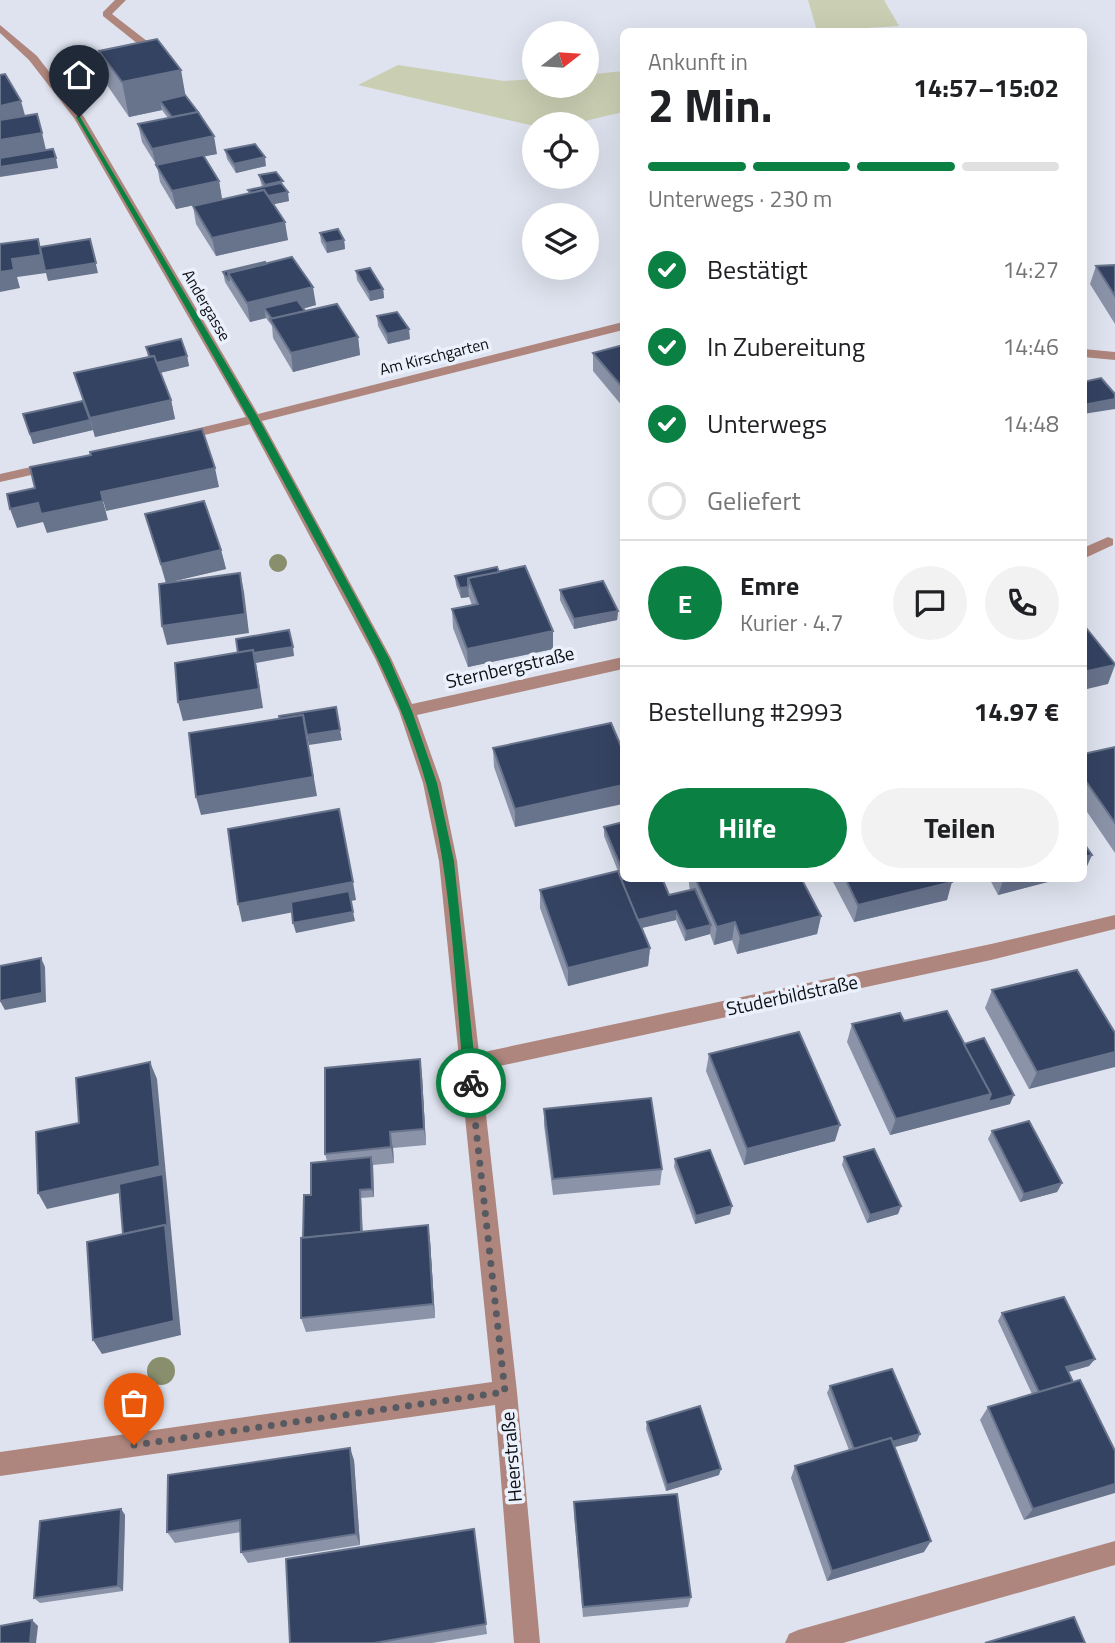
<!DOCTYPE html>
<html lang="de">
<head>
<meta charset="utf-8">
<style>
  body { margin:0; font-family:"Titillium Web",sans-serif; background:#f2f2f2; color:#202124; height:100vh; display:flex; flex-direction:column; font-size:26px; white-space:nowrap }
  * { box-sizing:border-box; margin:0 }
  p { font-size:23px; color:#757577 }
  .icon { flex:none; width:38px; height:38px; fill:none; stroke:currentColor; stroke-width:2; stroke-linecap:round; stroke-linejoin:round }
  .map { position:relative; flex:1; overflow:hidden }
  .panel { position:absolute; left:620px; top:28px; width:467px; height:854px; display:flex; flex-direction:column; background:#fff; border-radius:10px; box-shadow:0 7px 28px #0002 }
  .panel>* { flex:none }
  .needle { width:46px; rotate:73deg }
  .controls { position:absolute; left:522px; top:21px; display:grid; gap:14px }
  .controls a { display:grid; place-items:center; width:77px; height:77px; border-radius:50%; background:#fff; box-shadow:0 7px 28px #0002; font-size:35px }
  .pin { position:absolute; display:grid; place-items:center; width:60px; height:60px; color:#fff; margin:-72px -30px; border-radius:50% 50% 50% 0; rotate:-45deg; box-shadow:0 0 7px #0007 }
  .pin .icon { rotate:45deg }
  .courier { position:absolute; display:grid; place-items:center; width:70px; height:70px; margin:-35px; border:5px solid #0b8043; border-radius:50%; background:#fff; color:#222; box-shadow:0 2px 9px #0007 }
  .summary em { font-style:normal; font-weight:700 }
  .summary div { display:flex; flex-direction:column-reverse }
  .summary { display:flex; align-items:center; justify-content:space-between; height:119px; padding:0 28px }
  h1 { font-size:46px; font-weight:700; line-height:52px }
  .bar { display:grid; grid-template-columns:repeat(4,1fr); gap:10px 7px; align-content:center; height:84px; padding:0 28px }
  .bar i { height:9px; border-radius:5px; background:#e0e0e0 }
  .bar .selected { background:#0b8043 }
  .bar p { grid-column:span 4 }
  .line { display:flex; align-items:center; gap:18px; padding:0 28px; border-top:2px solid #e0e0e0 }
  .line div { flex:1 }
  .round { display:grid; place-items:center; flex:none; width:74px; height:74px; border-radius:37px; background:#f2f2f2 }
  ol { padding:0 28px; list-style:none }
  li { display:flex; align-items:center; gap:21px; height:77px }
  li p { margin-inline-start:auto }
  li .icon { padding:7px; border-radius:50%; background:#0b8043; color:#fff; stroke-width:4 }
  li:last-child { color:#757577 }
  li i { width:38px; height:38px; border:4px solid #e0e0e0; border-radius:50% }
  .cta { display:flex; gap:14px; margin-top:auto; padding:14px 28px }
  .cta a { flex:1; height:80px; border-radius:42px; background:#0b8043; color:#fff; font-size:28px; font-weight:700; line-height:80px; text-align:center }
  .cta a+a { background:#f2f2f2; color:#202124 }
  .map>svg:first-child { display:block }
  .green { fill:#cacfb3 }
  .lines { fill:none; stroke-linecap:round; stroke-linejoin:round }
  .service { fill:#af867d; fill-rule:evenodd }
  .minor { fill:#af867d; fill-rule:evenodd }
  .tree { fill:#898f6d }
  .wall { fill:#8a93a8 }
  .shaded-wall { fill:#68738c }
  .building { fill:#354362; stroke:#68738c; stroke-width:2 }
  .route { fill:#0b8043 }
  .done { stroke:#575a60; stroke-width:7; stroke-dasharray:0 12.6 }
  .labels { text-anchor:middle; stroke-width:7; stroke-linejoin:round; paint-order:stroke }
  .far-street-label { font-size:16px; fill:#0e1013; stroke:#ebf1fc }
  .street-label { font-size:19px; fill:#0e1013; stroke:#ebf1fc }
</style>
</head>
<body>
<div class="map">
<svg width="1115" height="1643" viewBox="0 0 1115 1643">
  <rect width="100%" height="100%" fill="#dee3ef"/>
  <g class="green">
    <polygon points="808,0 884,0 899,26 817,31"/>
    <polygon points="398,65 504,81 534,79 534,86 586,86 586,75 623,71 623,112 572,124 534,126 358,85"/>
  </g>
  <g class="lines">
    <g class="service">
      <polygon points="115,0 126,0 112,14 156,48 156,52 148,52 103,16 103,12"/>
      <polygon points="254,415 259,416 259,422 179,441 172,437 174,434"/>
      <polygon points="53,462 58,463 58,469 0,482 0,474"/>
    </g>
    <g class="minor">
      <polygon points="0,25 37,56 84,117 258,414 623,322 623,330 262,421 391,658 412,704 623,657 623,669 417,715 441,783 457,861 479,1053 991,944 1115,915 1115,929 991,960 481,1070 517,1392 540,1643 514,1643 495,1405 0,1476 0,1452 492,1382 439,861 423,783 399,711 375,658 247,419 74,118 29,60 0,33"/>
      <polygon points="1083,349 1115,352 1115,360 1083,357"/>
      <polygon points="1108,537 1113,539 1113,545 1083,559 1083,548"/>
      <polygon points="1115,1541 1115,1565 843,1643 785,1643 789,1634 798,1630"/>
    </g>
  </g>
  <g class="tree">
    <circle cx="278" cy="563" r="9"/>
    <circle cx="161" cy="1371" r="14"/>
  </g>
  <g class="wall">
    <polygon points="99,51 185,95 217,154 203,156 219,181 222,199 176,209 160,182 157,166 142,142 138,124 168,118 162,110 129,117 107,85"/>
    <polygon points="225,150 266,166 236,173 227,159"/>
    <polygon points="259,175 284,186 289,201 274,204 288,240 216,256 196,224 193,206 249,194 248,190 262,187"/>
    <polygon points="320,233 344,240 345,249 327,253 321,242"/>
    <polygon points="1115,265 1115,324 1090,284 1096,266"/>
    <polygon points="356,271 383,289 384,298 370,301 357,280"/>
    <polygon points="223,272 316,305 303,309 305,311 358,337 360,355 293,372 273,338 272,326 266,318 250,322 225,282"/>
    <polygon points="377,316 410,339 388,344 378,326"/>
    <polygon points="623,345 623,407 593,371 593,353"/>
    <polygon points="146,347 187,356 189,366 160,373 171,400 175,419 95,437 93,430 33,444 23,414 83,401 74,373 148,357"/>
    <polygon points="145,514 221,550 226,569 166,583"/>
    <polygon points="622,554 623,554 623,577 621,573"/>
    <polygon points="499,572 553,649 468,667 453,628 452,609 472,605 469,597 461,598 456,585 455,576"/>
    <polygon points="560,590 618,611 617,620 574,629 560,600"/>
    <polygon points="611,723 515,827 494,767 493,748"/>
    <polygon points="1115,747 1115,853 1083,806 1083,754"/>
    <polygon points="623,822 623,878 669,895 690,890 689,885 689,878 801,878 821,916 817,934 737,954 732,940 714,945 710,934 685,941 676,920 641,928 650,948 648,966 568,986 540,908 540,890 618,871 604,836 604,827"/>
    <polygon points="831,878 951,878 947,900 854,922"/>
    <polygon points="989,878 1063,878 998,895"/>
    <polygon points="992,990 1115,1033 1029,1089 985,1008"/>
    <polygon points="904,1021 964,1044 1010,1104 890,1135 847,1042 852,1024"/>
    <polygon points="709,1054 835,1141 744,1165 706,1071"/>
    <polygon points="420,1059 422,1076 426,1145 393,1148 394,1163 373,1165 374,1197 361,1198 363,1232 430,1240 435,1318 306,1332 301,1318 311,1195 327,1161 325,1154"/>
    <polygon points="544,1109 662,1169 660,1185 553,1195 544,1125"/>
    <polygon points="992,1131 1062,1183 1057,1192 1020,1202 988,1139"/>
    <polygon points="844,1157 901,1206 898,1214 867,1223 842,1165"/>
    <polygon points="675,1159 730,1214 695,1224 674,1167"/>
    <polygon points="1002,1313 1095,1359 1089,1366 1068,1372 1115,1451 1024,1520 980,1420 988,1407 1032,1394 998,1321"/>
    <polygon points="830,1386 917,1441 894,1447 924,1552 827,1581 791,1478 795,1466 849,1450 827,1393"/>
    <polygon points="647,1422 719,1475 666,1491 646,1429"/>
    <polygon points="354,1460 360,1545 248,1563 241,1552 241,1532 175,1543 167,1532"/>
    <polygon points="574,1502 691,1597 688,1607 583,1617 574,1514"/>
    <polygon points="121,1509 125,1515 123,1591 40,1603 34,1598"/>
    <polygon points="474,1529 487,1634 432,1643 290,1643"/>
  </g>
  <g class="shaded-wall">
    <polygon points="181,70 187,104 160,101 162,110 129,117 122,82"/>
    <polygon points="21,101 26,119 0,124 0,106"/>
    <polygon points="42,133 46,150 0,158 0,140"/>
    <polygon points="214,136 217,154 156,166 152,149"/>
    <polygon points="265,157 266,166 236,173 234,164"/>
    <polygon points="56,158 58,168 0,177 0,167"/>
    <polygon points="219,181 222,199 176,209 172,191"/>
    <polygon points="288,192 289,201 256,208 255,199"/>
    <polygon points="285,222 288,240 216,256 212,238"/>
    <polygon points="38,239 43,257 90,239 98,273 48,281 46,273 17,277 20,288 0,292 0,272 12,259"/>
    <polygon points="344,240 345,249 327,253 326,243"/>
    <polygon points="313,287 316,305 270,317 264,308 266,318 250,322 247,303"/>
    <polygon points="383,289 384,298 370,301 369,292"/>
    <polygon points="409,329 410,339 388,344 387,334"/>
    <polygon points="358,337 360,355 293,372 291,353"/>
    <polygon points="187,356 189,366 155,374 153,364"/>
    <polygon points="1115,399 1115,409 1083,414 1083,405"/>
    <polygon points="171,400 175,419 95,437 90,418"/>
    <polygon points="90,420 93,430 33,444 30,434"/>
    <polygon points="215,468 219,487 106,511 101,492"/>
    <polygon points="103,501 108,520 47,533 43,522 17,528 10,509 38,503"/>
    <polygon points="221,550 226,569 166,583 161,564"/>
    <polygon points="240,573 244,592 249,633 167,645 162,626"/>
    <polygon points="468,587 469,597 461,598 460,588"/>
    <polygon points="618,611 617,620 574,629 574,619"/>
    <polygon points="553,631 553,649 468,667 467,649"/>
    <polygon points="293,647 294,656 256,663 263,708 183,721 178,702 239,656"/>
    <polygon points="1115,665 1108,684 1083,690 1083,672"/>
    <polygon points="303,715 317,796 201,815 196,797"/>
    <polygon points="340,730 342,740 309,745 307,735"/>
    <polygon points="623,785 623,804 515,827 515,809"/>
    <polygon points="1092,855 1084,873 1083,873 1083,857"/>
    <polygon points="1004,878 1063,878 998,895"/>
    <polygon points="353,882 356,900 242,922 238,904"/>
    <polygon points="952,882 947,900 854,922 858,905"/>
    <polygon points="676,911 676,920 633,930 634,921"/>
    <polygon points="353,912 355,921 296,933 293,923"/>
    <polygon points="821,916 817,934 737,954 740,936"/>
    <polygon points="735,922 732,940 714,945 717,927"/>
    <polygon points="711,925 710,934 685,941 686,931"/>
    <polygon points="650,948 648,966 568,986 568,968"/>
    <polygon points="41,958 45,967 46,1002 5,1010 0,1001"/>
    <polygon points="1115,1052 1115,1067 1029,1089 1037,1072"/>
    <polygon points="420,1059 422,1076 426,1145 424,1129"/>
    <polygon points="150,1062 157,1079 181,1335 102,1354 93,1340 127,1251 164,1183 47,1209 38,1193"/>
    <polygon points="991,1094 1014,1095 1010,1104 890,1135 896,1119"/>
    <polygon points="840,1125 835,1141 744,1165 747,1149"/>
    <polygon points="390,1132 393,1148 394,1163 391,1147"/>
    <polygon points="371,1157 373,1165 374,1197 372,1189"/>
    <polygon points="1062,1183 1057,1192 1020,1202 1024,1194"/>
    <polygon points="360,1190 361,1198 363,1247 362,1239"/>
    <polygon points="732,1206 730,1214 695,1224 696,1216"/>
    <polygon points="901,1206 898,1214 867,1223 870,1215"/>
    <polygon points="428,1225 430,1240 435,1318 433,1304"/>
    <polygon points="1095,1359 1089,1366 1061,1374 1066,1367"/>
    <polygon points="920,1434 917,1441 852,1459 855,1453"/>
    <polygon points="350,1448 354,1460 360,1545 356,1534"/>
    <polygon points="721,1469 719,1475 666,1491 667,1485"/>
    <polygon points="1115,1484 1115,1493 1024,1520 1033,1509"/>
    <polygon points="121,1509 125,1515 123,1591 118,1586"/>
    <polygon points="931,1541 924,1552 827,1581 832,1571"/>
    <polygon points="32,1620 38,1626 36,1643 30,1643"/>
  </g>
  <g class="building">
    <polygon points="157,39 181,70 122,82 99,51"/>
    <polygon points="5,74 21,101 0,106 0,75"/>
    <polygon points="185,95 198,112 172,117 160,101"/>
    <polygon points="198,112 214,136 152,149 138,124"/>
    <polygon points="37,114 42,133 0,140 0,120"/>
    <polygon points="255,144 265,157 234,164 225,150"/>
    <polygon points="53,149 56,158 0,167 0,158"/>
    <polygon points="203,155 219,181 172,191 156,165"/>
    <polygon points="276,172 283,181 265,185 259,175"/>
    <polygon points="281,183 288,192 268,196 264,190 251,193 248,190"/>
    <polygon points="264,190 285,222 212,238 193,206"/>
    <polygon points="338,229 344,240 326,243 320,233"/>
    <polygon points="38,239 41,255 12,259 14,270 0,272 0,244"/>
    <polygon points="90,239 96,263 45,271 40,247"/>
    <polygon points="292,257 313,287 247,303 228,273"/>
    <polygon points="265,262 266,264 228,273 229,281 223,272"/>
    <polygon points="1115,265 1115,296 1096,266"/>
    <polygon points="370,268 383,289 369,292 356,271"/>
    <polygon points="297,300 305,311 272,319 264,308"/>
    <polygon points="337,304 358,337 291,353 270,319"/>
    <polygon points="397,312 409,329 387,334 377,316"/>
    <polygon points="181,339 187,356 156,363 154,356 150,357 146,347"/>
    <polygon points="623,345 623,388 593,353"/>
    <polygon points="154,356 171,400 90,418 74,373"/>
    <polygon points="1101,378 1115,394 1115,399 1083,405 1083,382"/>
    <polygon points="83,401 90,420 30,434 23,414"/>
    <polygon points="202,429 215,468 101,492 103,501 41,514 38,503 10,509 7,494 35,488 30,467 91,455 90,452"/>
    <polygon points="204,501 221,550 161,564 145,514"/>
    <polygon points="525,566 553,631 467,649 452,609 478,604 468,578"/>
    <polygon points="497,567 499,572 468,578 468,587 460,588 455,576"/>
    <polygon points="240,573 245,614 162,626 159,584"/>
    <polygon points="603,581 618,611 574,619 560,590"/>
    <polygon points="1083,624 1115,664 1115,665 1083,672"/>
    <polygon points="289,630 293,647 253,653 253,650 238,653 236,639"/>
    <polygon points="253,650 259,689 178,702 175,663"/>
    <polygon points="336,707 340,730 307,735 303,715 280,719 279,716"/>
    <polygon points="303,715 313,777 196,797 189,733"/>
    <polygon points="611,723 623,751 623,785 515,809 493,748"/>
    <polygon points="1115,747 1115,823 1083,777 1083,754"/>
    <polygon points="339,809 353,882 238,904 228,829"/>
    <polygon points="623,822 623,872 604,827"/>
    <polygon points="1083,842 1092,855 1083,857"/>
    <polygon points="618,871 650,948 568,968 540,890"/>
    <polygon points="662,878 669,895 695,889 711,925 686,931 676,911 638,920 621,879"/>
    <polygon points="695,878 801,878 821,916 740,936 735,922 717,927"/>
    <polygon points="845,878 951,878 952,882 858,905"/>
    <polygon points="349,891 353,912 293,923 291,902"/>
    <polygon points="41,958 42,993 0,1001 0,966"/>
    <polygon points="1077,970 1115,1033 1115,1052 1037,1072 992,990"/>
    <polygon points="947,1011 991,1094 896,1119 852,1024 900,1013 904,1021"/>
    <polygon points="799,1032 840,1125 747,1149 709,1054"/>
    <polygon points="984,1038 1014,1095 988,1102 991,1094 964,1044"/>
    <polygon points="420,1059 424,1129 390,1132 391,1147 325,1154 325,1068"/>
    <polygon points="150,1062 160,1166 38,1193 36,1132 79,1123 76,1078"/>
    <polygon points="651,1098 662,1169 553,1179 544,1109"/>
    <polygon points="1029,1121 1062,1183 1024,1194 992,1131"/>
    <polygon points="874,1149 901,1206 870,1215 844,1157"/>
    <polygon points="710,1150 732,1206 696,1216 675,1159"/>
    <polygon points="371,1157 372,1189 360,1190 361,1232 303,1238 304,1195 311,1195 311,1163"/>
    <polygon points="163,1174 168,1232 165,1225 123,1234 119,1184"/>
    <polygon points="165,1225 174,1321 93,1340 87,1242"/>
    <polygon points="428,1225 433,1304 301,1318 301,1238"/>
    <polygon points="1064,1297 1095,1359 1066,1367 1073,1382 1039,1392 1002,1313"/>
    <polygon points="892,1369 920,1434 892,1442 891,1438 854,1449 830,1386"/>
    <polygon points="1080,1380 1115,1451 1115,1484 1033,1509 988,1407"/>
    <polygon points="700,1406 721,1469 667,1485 647,1422"/>
    <polygon points="891,1438 931,1541 832,1571 795,1466"/>
    <polygon points="350,1448 356,1534 241,1552 240,1520 167,1532 168,1475"/>
    <polygon points="677,1494 691,1597 583,1607 574,1502"/>
    <polygon points="121,1509 118,1586 34,1598 40,1521"/>
    <polygon points="474,1529 486,1624 374,1643 290,1643 286,1559"/>
    <polygon points="1074,1617 1085,1643 985,1643"/>
    <polygon points="32,1620 30,1643 0,1643 0,1626"/>
  </g>
  <path class="route" d="M79,115L259,419L389,658L412,711L437,783L454,861L477,1083L475,1087H466L464,1083C455,986 452,876 426,783C400,690 351,607 306,523C232,386 154,252 76,117Z"/>
  <g class="lines">
    <polyline class="done" points="134,1445 505,1392 471,1083"/>
  </g>
  <g class="labels">
    <g class="far-street-label">
      <text transform="translate(207 305) rotate(60)" y="6">Andergasse</text>
      <text transform="translate(434 356) rotate(-14)" y="6">Am Kirschgarten</text>
    </g>
    <g class="street-label">
      <text transform="translate(510 667) rotate(-13)" y="7">Sternbergstraße</text>
      <text transform="translate(792 995) rotate(-12)" y="7">Studerbildstraße</text>
      <text transform="translate(511 1457) rotate(-95)" y="7">Heerstraße</text>
    </g>
  </g>
</svg>
<div class="controls">
<a><svg class="needle" viewBox="-14 -14 28 28"><path d="M0-13l5 13h-10z" fill="#e53935"/><path d="M0 13l5-13h-10z" fill="#757577"/></svg></a>
<a><svg class="icon" aria-label="locate" viewBox="0 0 24 24"><circle cx="12" cy="12" r="6"/><path d="M12 2v4M12 18v4M2 12h4M18 12h4"/></svg></a>
<a><svg class="icon" aria-label="layers" viewBox="0 0 24 24"><path d="M12 4l9 5-9 5-9-5zM3 14l9 5 9-5"/></svg></a>
</div>
<div class="pin" style="left:134px;top:1445px;background:#ea580c"><svg class="icon" aria-label="bag" viewBox="0 0 24 24"><path d="M5 8h14l-1 12H6zM9 8a3 3 0 0 1 6 0"/></svg></div>
<div class="pin" style="left:79px;top:117px;background:#1f2937"><svg class="icon" aria-label="home" viewBox="0 0 24 24"><path d="M3 11l9-7 9 7M6 9v11h12V9"/></svg></div>
<div class="courier" style="left:471px;top:1083px"><svg class="icon" aria-label="bike" viewBox="0 0 24 24"><circle cx="6" cy="16" r="4"/><circle cx="18" cy="16" r="4"/><path d="M6 16l4-8h5l3 8M10 8l3 8H6M13 5h3"/></svg></div>
<section class="panel">
<div class="summary"><div><h1>2 Min.</h1><p>Ankunft in</p></div><em>14:57–15:02</em></div>
<div class="bar"><i class="selected"></i><i class="selected"></i><i class="selected"></i><i></i><p>Unterwegs · 230 m</p></div>
<ol>
<li><svg class="icon" aria-label="check" viewBox="0 0 24 24"><path d="M5 12l5 5 9-10"/></svg>Bestätigt<p>14:27</p></li>
<li><svg class="icon" aria-label="check" viewBox="0 0 24 24"><path d="M5 12l5 5 9-10"/></svg>In Zubereitung<p>14:46</p></li>
<li><svg class="icon" aria-label="check" viewBox="0 0 24 24"><path d="M5 12l5 5 9-10"/></svg>Unterwegs<p>14:48</p></li>
<li><i></i>Geliefert</li>
</ol>
<div class="line" style="height:126px"><b class="round" style="background:#0b8043;color:#fff">E</b><div><b>Emre</b><p>Kurier · 4.7</p></div><a class="round"><svg class="icon" aria-label="chat" viewBox="0 0 24 24"><path d="M4 5h16v11H9l-5 4z"/></svg></a><a class="round"><svg class="icon" aria-label="phone" viewBox="0 0 24 24"><path d="M5 4h4l2 5-3 2q2 4 5 5l2-3 5 2v4C11 20 4 13 5 4z"/></svg></a></div>
<div class="line" style="height:91px"><div>Bestellung #2993</div><b>14.97 €</b></div>
<div class="cta"><a>Hilfe</a><a>Teilen</a></div>
</section>
</div>
</body>
</html>
